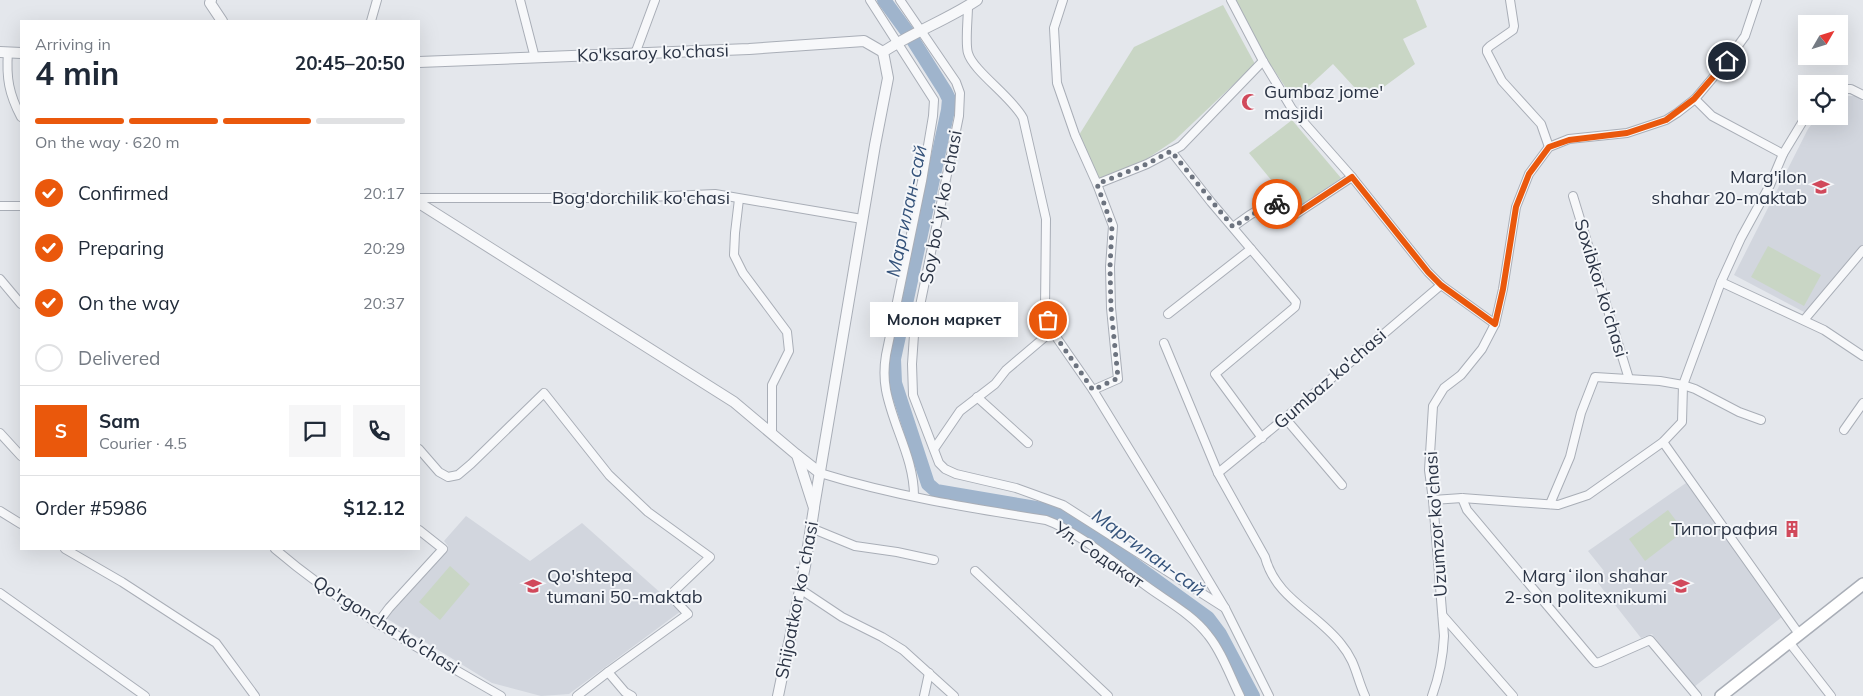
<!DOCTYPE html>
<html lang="en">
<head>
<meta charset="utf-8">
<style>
  body { margin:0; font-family:Mulish,sans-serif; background:#f6f6f7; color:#1f2937; height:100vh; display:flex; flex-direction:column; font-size:19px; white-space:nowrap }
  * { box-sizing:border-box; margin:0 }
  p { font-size:16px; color:#747a83 }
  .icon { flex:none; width:28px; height:28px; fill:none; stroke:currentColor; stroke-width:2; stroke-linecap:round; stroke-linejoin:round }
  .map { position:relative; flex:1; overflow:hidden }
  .drawer { position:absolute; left:20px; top:20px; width:400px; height:530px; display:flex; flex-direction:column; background:#fff; border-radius:0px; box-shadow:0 5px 20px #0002 }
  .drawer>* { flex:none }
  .needle { width:32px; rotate:51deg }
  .fabs { position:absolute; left:1798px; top:15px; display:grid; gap:10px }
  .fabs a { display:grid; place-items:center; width:50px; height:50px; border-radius:0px; background:#fff; box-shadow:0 5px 20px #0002; font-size:25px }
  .pin { position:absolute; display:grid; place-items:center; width:42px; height:42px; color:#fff; margin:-21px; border:2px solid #fff; border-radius:50%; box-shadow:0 1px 5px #0007 }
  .courier { position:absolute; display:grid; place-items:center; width:50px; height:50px; margin:-25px; border:4px solid #ea580c; border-radius:50%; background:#fff; color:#222; box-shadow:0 1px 6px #0007 }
  .bubble { position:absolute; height:35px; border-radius:0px; background:#fff; box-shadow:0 5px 20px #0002; font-size:16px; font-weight:700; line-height:35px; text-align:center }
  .overview em { font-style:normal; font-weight:700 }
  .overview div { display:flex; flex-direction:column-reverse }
  .overview { display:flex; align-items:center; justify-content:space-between; height:85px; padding:0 15px }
  h1 { font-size:32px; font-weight:700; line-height:38px }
  .bar { display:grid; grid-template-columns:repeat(4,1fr); gap:8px 5px; align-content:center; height:60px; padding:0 15px }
  .bar i { height:6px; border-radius:4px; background:#e0e1e3 }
  .bar .active { background:#ea580c }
  .bar p { grid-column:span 4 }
  .line { display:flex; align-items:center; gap:12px; padding:0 15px; border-top:1px solid #e0e1e3 }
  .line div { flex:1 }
  .round { display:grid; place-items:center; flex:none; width:52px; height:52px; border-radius:0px; background:#f6f6f7 }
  ol { padding:0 15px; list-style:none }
  li { display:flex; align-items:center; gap:15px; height:55px }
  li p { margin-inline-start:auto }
  li .icon { padding:5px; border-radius:50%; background:#ea580c; color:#fff; stroke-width:4 }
  li:last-child { color:#747a83 }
  li i { width:28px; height:28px; border:2px solid #e0e1e3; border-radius:50% }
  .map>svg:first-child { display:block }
  .built { fill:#d2d6de }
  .green { fill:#c9d6c5 }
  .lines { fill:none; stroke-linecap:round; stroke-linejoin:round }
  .river { stroke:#9fb4cc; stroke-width:14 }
  .minor-casing { stroke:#a9aeb7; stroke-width:10 }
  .tertiary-casing { stroke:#a9aeb7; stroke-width:12 }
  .secondary-casing { stroke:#a9aeb7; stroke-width:14 }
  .minor { stroke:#f7f8fa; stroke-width:8 }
  .tertiary { stroke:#f7f8fa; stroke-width:10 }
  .secondary { stroke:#fff; stroke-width:11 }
  .done { stroke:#6c737f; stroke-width:5; stroke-dasharray:0 9 }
  .route { stroke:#ea580c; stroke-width:6 }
  .labels { text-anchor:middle; stroke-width:4; stroke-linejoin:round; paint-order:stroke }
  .street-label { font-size:18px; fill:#2b3445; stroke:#f4f6f9 }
  .poi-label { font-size:18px; fill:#2b3445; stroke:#f4f6f9; text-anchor:end }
  .water-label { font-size:19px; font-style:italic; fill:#34527a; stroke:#f4f6f9 }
</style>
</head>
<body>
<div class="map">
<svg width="1863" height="696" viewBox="0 0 1863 696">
  <rect width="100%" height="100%" fill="#e4e7ec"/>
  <g class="built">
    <polygon points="1839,96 1856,96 1863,101 1863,246 1806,313 1734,275 1808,129 1818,116 1839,116"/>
    <polygon points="1686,483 1783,616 1694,687 1652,634 1641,638 1594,578 1604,571 1588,551"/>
    <polygon points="466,516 530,561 582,523 681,611 569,694 541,696 492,683 386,618 448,546 444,541"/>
  </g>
  <g class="green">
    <polygon points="1236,0 1416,0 1427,27 1403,39 1415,64 1366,100 1333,64 1294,100 1258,46"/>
    <polygon points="1223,5 1255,64 1175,140 1145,160 1097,180 1079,135 1134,47"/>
    <polygon points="1292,120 1341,178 1295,209 1249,153"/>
    <polygon points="1768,246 1821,275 1804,306 1751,277"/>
    <polygon points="1668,510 1684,531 1645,561 1629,539"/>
    <polygon points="450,566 470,584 440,620 419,602"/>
  </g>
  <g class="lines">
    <polyline class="river" points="884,0 911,37 945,91 949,99 948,110 894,359 895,383 928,484 936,491 1042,509 1075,522 1208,618 1220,634 1253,696"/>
    <g class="minor-casing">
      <g id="minor">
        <polyline points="520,0 535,58"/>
        <path d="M870,0L934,100L933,116L922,181L886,355C884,367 884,379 886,390C893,427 914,458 914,496"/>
        <polyline points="900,0 956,82 960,93 959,116 914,335 912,364 913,395 939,463 945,469 956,474 1016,488 1063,505 1225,608"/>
        <polyline points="1063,0 1054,28 1057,83 1075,135 1097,184 1113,226 1110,267 1111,308 1118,379 1093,390"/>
        <polyline points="1231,0 1263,61 1292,109 1352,177 1428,272 1441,285 1495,324"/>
        <polyline points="1510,0 1514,26 1513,30 1490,46 1487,49 1487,52 1502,81 1541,124 1549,147"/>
        <path d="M968,6C968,18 965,44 968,53C973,71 1012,97 1023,118L1046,219L1045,308L1052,331L1093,390L1161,501L1225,608L1269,696"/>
        <polyline points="371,21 377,0"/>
        <path d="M8,52C6,78 9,94 21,117"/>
        <polyline points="635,54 655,0"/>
        <polyline points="1839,89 1851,89 1863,95"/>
        <polyline points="1695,99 1712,116 1783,154 1806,116"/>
        <polyline points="1171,151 1211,202 1296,302 1295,307 1215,374 1262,438"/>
        <polyline points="1097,184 1147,164 1181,146 1263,61"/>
        <polyline points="1573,196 1629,379"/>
        <polyline points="419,198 627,198 715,194 862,219"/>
        <polyline points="739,199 735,233 734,255 743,273 787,332 789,351 772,385 772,434"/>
        <polyline points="0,206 21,206"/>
        <path d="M1233,227C1253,213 1274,192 1296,214L1352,177"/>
        <polyline points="0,279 21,304"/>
        <polyline points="1721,282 1824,330 1863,356"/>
        <polyline points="1168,314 1251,249"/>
        <polyline points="1804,320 1863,250"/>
        <path d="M1164,343L1218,473L1265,557C1276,599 1316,612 1341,644C1356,662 1356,676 1365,696"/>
        <polyline points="977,397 1028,443"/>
        <polyline points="1285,418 1342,485"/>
        <polyline points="1844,430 1863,403"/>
        <polyline points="0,433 21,456"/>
        <polyline points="1663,442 1799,634"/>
        <polyline points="419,449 439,472 448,477 458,475 471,464 544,393 609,475 648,512 710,557 670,595 688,614 608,672"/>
        <polyline points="934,449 960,411 995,384 1006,370 1052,331"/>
        <path d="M820,473C894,496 970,508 1046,520C1077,531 1117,565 1145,585C1165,600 1192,614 1208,635C1222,652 1230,676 1240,696"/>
        <polyline points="1218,473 1285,418 1441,285"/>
        <polyline points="1462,498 1467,510 1593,660 1596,663 1600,662 1650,640 1697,696"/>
        <polyline points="1433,500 1462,498 1558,505 1588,495 1663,442 1682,422 1683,385 1721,282 1741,238 1770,185 1783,154"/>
        <polyline points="1550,504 1570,457 1581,413 1595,377 1660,381 1683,385 1695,389 1739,412 1761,420"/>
        <polyline points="0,511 21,524"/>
        <polyline points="811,528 855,546 897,552 934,560"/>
        <polyline points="65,549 122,582 216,643 255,696"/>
        <path d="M275,549C344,608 423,651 501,696"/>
        <polyline points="975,571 1108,696"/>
        <polyline points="800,589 842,617 882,637 903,650 954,696"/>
        <polyline points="0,593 145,696"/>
        <polyline points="1443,616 1513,696"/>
        <polyline points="377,624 389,608 443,549 419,530"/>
        <polyline points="1789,642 1831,696"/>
        <polyline points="577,696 608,672 625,692 632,696"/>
        <polyline points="924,696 929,673"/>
        <path d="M1432,696C1439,677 1443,657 1444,636L1433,500L1429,470L1433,406L1444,388L1461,375L1482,349L1495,324L1503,289L1516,207L1529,174L1549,147L1569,139L1627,133L1666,120L1677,113L1695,99L1727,61L1745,36L1757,0"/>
      </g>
    </g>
    <g class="tertiary-casing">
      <g id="tertiary">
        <polyline points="211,0 210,3 222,21"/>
        <polyline points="0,52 21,53"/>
        <polyline points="419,62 749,49 864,41 883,52"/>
        <polyline points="419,203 734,402 797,455 814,508 805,566 778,696"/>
        <polyline points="797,455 820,473"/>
        <path d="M814,507L875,145L888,78L883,52C913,32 947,20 977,0"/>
      </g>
    </g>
    <g class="secondary-casing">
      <polyline id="secondary" points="1721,696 1863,584"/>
    </g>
    <use href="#minor" class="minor"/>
    <use href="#tertiary" class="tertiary"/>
    <use href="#secondary" class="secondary"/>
  </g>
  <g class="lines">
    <polyline class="done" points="1048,320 1052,331 1093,390 1118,378 1111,308 1110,267 1112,226 1097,184 1147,164 1171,151 1233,227 1263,208 1277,204"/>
    <polyline class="route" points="1277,204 1285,205 1296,214 1352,177 1428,272 1441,285 1495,324 1503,289 1516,207 1529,174 1549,147 1569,140 1627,133 1666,120 1694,99 1727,61"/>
  </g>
  <defs>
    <g id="mosque-bare" transform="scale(1.35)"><path d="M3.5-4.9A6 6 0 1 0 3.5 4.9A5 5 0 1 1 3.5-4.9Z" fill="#d1495b" stroke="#f4f6f9" stroke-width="2.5" paint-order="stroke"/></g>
    <g id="school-bare" transform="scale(1.35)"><path d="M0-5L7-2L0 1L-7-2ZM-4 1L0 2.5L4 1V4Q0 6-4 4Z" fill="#d1495b" stroke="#f4f6f9" stroke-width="2.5" paint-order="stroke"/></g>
    <g id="building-bare" transform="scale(1.35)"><path d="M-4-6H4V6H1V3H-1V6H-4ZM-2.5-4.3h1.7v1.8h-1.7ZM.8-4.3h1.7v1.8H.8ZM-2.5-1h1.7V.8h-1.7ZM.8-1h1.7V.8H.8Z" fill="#d1495b" stroke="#f4f6f9" stroke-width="2.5" paint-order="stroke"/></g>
    <g id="university-bare" transform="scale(1.35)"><path d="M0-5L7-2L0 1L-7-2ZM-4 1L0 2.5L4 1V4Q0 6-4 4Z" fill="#d1495b" stroke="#f4f6f9" stroke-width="2.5" paint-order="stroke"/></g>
  </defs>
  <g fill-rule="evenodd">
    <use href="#mosque-bare" x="1250" y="102"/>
    <use href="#school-bare" x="1821" y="187"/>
    <use href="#building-bare" x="1792" y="529"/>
    <use href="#school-bare" x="533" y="586"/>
    <use href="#university-bare" x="1681" y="586"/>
  </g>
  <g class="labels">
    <g class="street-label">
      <text transform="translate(653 53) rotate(-2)" y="6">Ko'ksaroy ko'chasi</text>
      <text x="641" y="204">Bog'dorchilik ko'chasi</text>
      <text transform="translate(941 207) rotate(-79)" y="6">Soy boʻyi koʻchasi</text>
      <text transform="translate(1601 288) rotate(73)" y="6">Soxibkor ko'chasi</text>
      <text transform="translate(1330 379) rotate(-41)" y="6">Gumbaz ko'chasi</text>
      <text transform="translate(1436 524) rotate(-94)" y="6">Uzumzor ko'chasi</text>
      <text transform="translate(1099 555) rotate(34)" y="6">Ул. Содакат</text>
      <text transform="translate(797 600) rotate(-79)" y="6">Shijoatkor koʻchasi</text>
      <text transform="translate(386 625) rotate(32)" y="6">Qo'rgoncha ko'chasi</text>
    </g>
    <g class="poi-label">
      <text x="1264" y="98" text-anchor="start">Gumbaz jome'<tspan x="1264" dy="21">masjidi</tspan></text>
      <text x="1807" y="183">Marg'ilon<tspan x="1807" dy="21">shahar 20-maktab</tspan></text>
      <text x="1778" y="535">Типография</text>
      <text x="547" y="582" text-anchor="start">Qo'shtepa<tspan x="547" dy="21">tumani 50-maktab</tspan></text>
      <text x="1667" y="582">Margʻilon shahar<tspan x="1667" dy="21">2-son politexnikumi</tspan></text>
    </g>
    <g class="water-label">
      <text transform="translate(906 211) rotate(-78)" y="7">Маргилан-сай</text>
      <text transform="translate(1149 552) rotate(36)" y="7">Маргилан-сай</text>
    </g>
  </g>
</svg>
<div class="fabs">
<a><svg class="needle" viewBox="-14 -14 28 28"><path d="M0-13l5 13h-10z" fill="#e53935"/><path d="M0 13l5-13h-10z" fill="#747a83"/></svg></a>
<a><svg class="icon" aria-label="locate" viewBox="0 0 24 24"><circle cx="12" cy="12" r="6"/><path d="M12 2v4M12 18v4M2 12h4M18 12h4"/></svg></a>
</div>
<div class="pin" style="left:1048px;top:320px;background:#ea580c"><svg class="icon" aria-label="bag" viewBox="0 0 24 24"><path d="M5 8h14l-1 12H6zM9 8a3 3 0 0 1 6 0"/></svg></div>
<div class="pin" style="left:1727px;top:61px;background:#1f2937"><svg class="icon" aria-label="home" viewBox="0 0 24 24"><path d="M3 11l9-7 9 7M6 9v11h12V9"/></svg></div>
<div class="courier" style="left:1277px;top:204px"><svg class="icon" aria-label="bike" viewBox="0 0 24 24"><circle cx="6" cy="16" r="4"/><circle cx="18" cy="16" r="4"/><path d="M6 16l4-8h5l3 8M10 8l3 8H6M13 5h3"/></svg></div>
<div class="bubble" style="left:870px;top:302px;width:148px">Молон маркет</div>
<section class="drawer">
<div class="overview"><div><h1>4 min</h1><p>Arriving in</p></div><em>20:45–20:50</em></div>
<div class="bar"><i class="active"></i><i class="active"></i><i class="active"></i><i></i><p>On the way · 620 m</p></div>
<ol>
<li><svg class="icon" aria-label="check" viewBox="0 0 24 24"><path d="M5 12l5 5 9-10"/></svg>Confirmed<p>20:17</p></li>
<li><svg class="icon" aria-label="check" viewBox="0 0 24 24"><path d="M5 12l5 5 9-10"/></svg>Preparing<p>20:29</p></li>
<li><svg class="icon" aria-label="check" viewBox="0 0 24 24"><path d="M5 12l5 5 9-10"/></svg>On the way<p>20:37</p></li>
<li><i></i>Delivered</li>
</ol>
<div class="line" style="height:90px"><b class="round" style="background:#ea580c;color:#fff">S</b><div><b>Sam</b><p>Courier · 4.5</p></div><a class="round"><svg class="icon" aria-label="chat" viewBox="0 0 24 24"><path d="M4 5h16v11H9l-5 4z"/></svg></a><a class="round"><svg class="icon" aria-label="phone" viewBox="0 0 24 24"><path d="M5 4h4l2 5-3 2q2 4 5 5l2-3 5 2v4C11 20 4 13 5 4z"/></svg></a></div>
<div class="line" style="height:65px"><div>Order #5986</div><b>$12.12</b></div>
</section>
</div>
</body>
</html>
